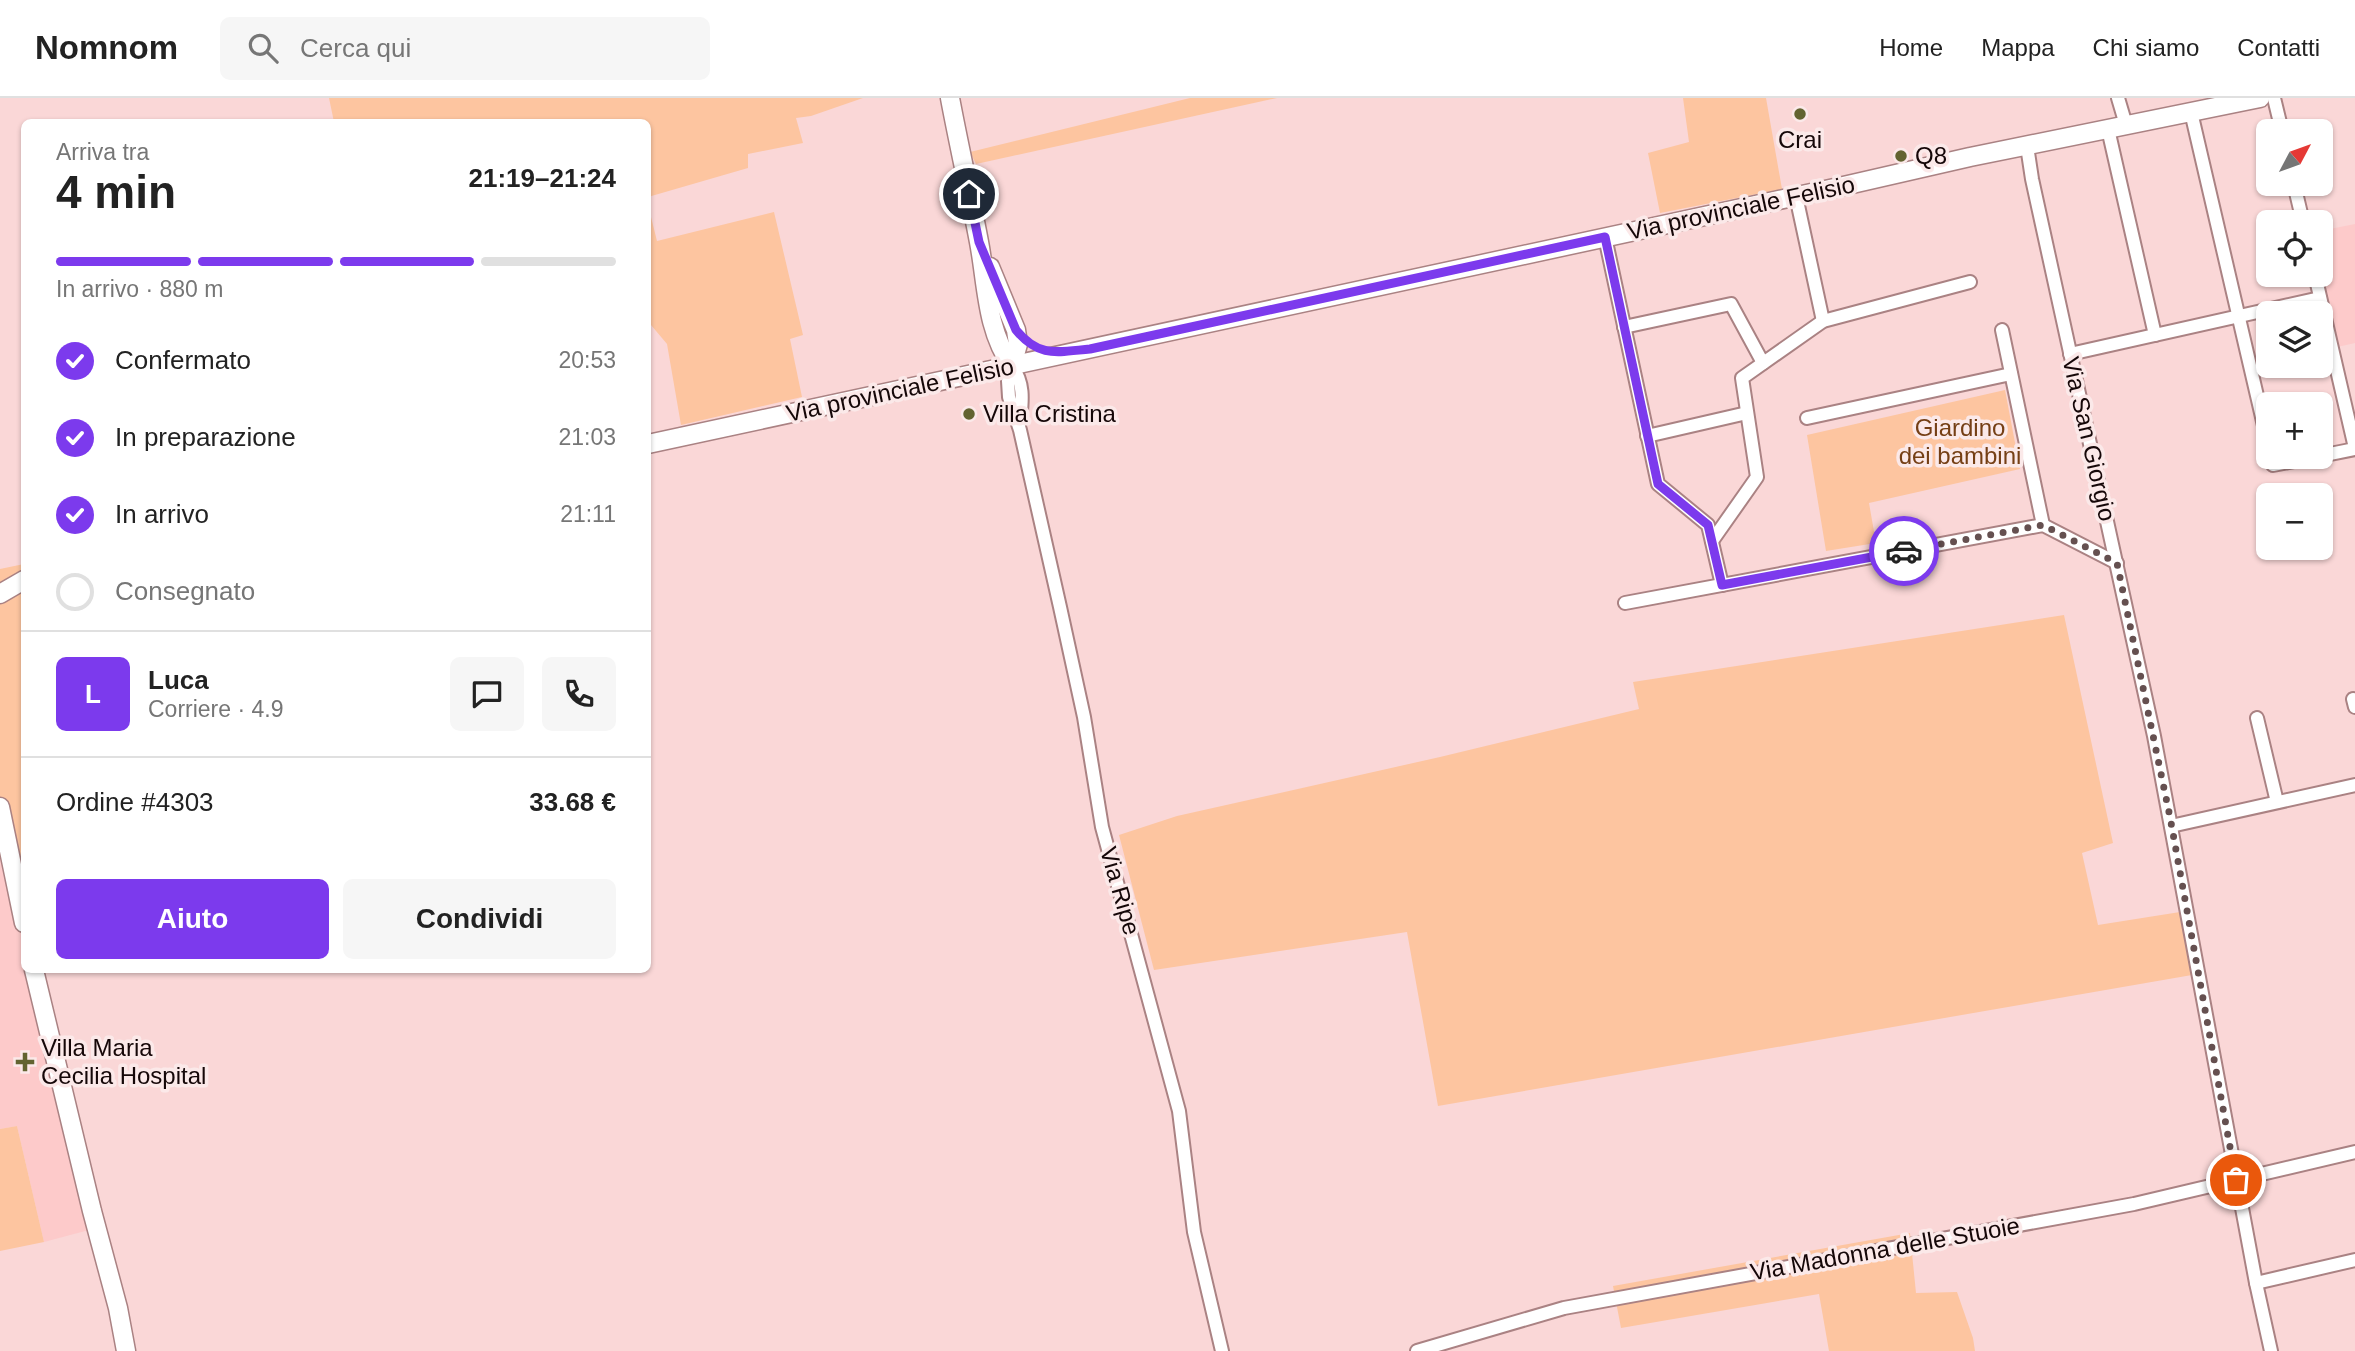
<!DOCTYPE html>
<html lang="it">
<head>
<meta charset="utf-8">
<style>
  body { margin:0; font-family:Helvetica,sans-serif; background:#f6f6f6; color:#222; height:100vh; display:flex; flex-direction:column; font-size:26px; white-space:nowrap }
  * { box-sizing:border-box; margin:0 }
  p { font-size:23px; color:#767676 }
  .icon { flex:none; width:38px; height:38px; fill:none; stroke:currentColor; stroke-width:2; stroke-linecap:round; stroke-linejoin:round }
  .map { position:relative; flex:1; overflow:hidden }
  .sheet { position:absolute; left:21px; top:21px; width:630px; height:854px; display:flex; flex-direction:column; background:#fff; border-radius:10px; box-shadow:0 2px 5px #0004 }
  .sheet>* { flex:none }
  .needle { width:46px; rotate:49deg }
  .buttons { position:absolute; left:2256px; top:21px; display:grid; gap:14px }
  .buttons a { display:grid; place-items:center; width:77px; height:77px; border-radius:10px; background:#fff; box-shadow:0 2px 5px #0004; font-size:35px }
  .pin { position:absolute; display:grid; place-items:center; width:60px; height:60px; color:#fff; margin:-30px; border:4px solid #fff; border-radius:50%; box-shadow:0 2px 7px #0007 }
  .courier { position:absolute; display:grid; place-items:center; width:70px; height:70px; margin:-35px; border:5px solid #7c3aed; border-radius:50%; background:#fff; color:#222; box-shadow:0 2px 9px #0007 }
  .head em { font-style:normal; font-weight:700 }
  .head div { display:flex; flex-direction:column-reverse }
  .head { display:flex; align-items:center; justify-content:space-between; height:119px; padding:0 35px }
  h1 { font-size:46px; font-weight:700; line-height:52px }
  .bar { display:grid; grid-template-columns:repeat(4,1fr); gap:10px 7px; align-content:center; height:84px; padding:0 35px }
  .bar i { height:9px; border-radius:5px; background:#e0e0e0 }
  .bar .active { background:#7c3aed }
  .bar p { grid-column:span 4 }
  .line { display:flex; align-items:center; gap:18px; padding:0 35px; border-top:2px solid #e0e0e0 }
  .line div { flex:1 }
  .round { display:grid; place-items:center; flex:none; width:74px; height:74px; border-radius:10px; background:#f6f6f6 }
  ol { padding:0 35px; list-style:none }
  li { display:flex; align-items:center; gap:21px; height:77px }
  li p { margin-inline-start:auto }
  li .icon { padding:7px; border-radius:50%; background:#7c3aed; color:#fff; stroke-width:4 }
  li:last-child { color:#767676 }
  li i { width:38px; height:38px; border:4px solid #e0e0e0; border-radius:50% }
  .action { display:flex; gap:14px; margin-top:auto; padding:14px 35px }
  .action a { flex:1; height:80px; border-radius:10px; background:#7c3aed; color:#fff; font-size:28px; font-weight:700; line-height:80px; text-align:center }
  .action a+a { background:#f6f6f6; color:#222 }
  header { display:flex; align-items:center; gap:42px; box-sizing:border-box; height:98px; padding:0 35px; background:#fff; border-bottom:2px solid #e0e0e0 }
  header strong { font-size:33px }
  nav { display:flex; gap:38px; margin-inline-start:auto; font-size:24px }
  .search { width:490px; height:63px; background:#f6f6f6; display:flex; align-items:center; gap:18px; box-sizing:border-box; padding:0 24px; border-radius:10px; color:#767676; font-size:26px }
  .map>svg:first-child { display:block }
  .built { fill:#fdcaca }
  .green { fill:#fdc5a0 }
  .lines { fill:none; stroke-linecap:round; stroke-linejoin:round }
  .minor-casing { stroke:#aa8283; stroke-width:16 }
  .secondary-casing { stroke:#aa8283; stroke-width:21 }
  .minor { stroke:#fff; stroke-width:12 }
  .secondary { stroke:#fff; stroke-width:18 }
  .done { stroke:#655050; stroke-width:7; stroke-dasharray:0 12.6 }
  .route { stroke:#7c3aed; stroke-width:9 }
  .poi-dot { fill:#626330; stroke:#fbe9e9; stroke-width:2.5 }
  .labels { text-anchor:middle; stroke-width:7; stroke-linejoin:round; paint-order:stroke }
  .poi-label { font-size:24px; fill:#150708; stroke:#fbe9e9; text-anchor:start }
  .street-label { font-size:24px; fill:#150708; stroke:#fbe9e9 }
  .park-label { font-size:24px; fill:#753f15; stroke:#fbe9e9 }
</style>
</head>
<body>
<header>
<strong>Nomnom</strong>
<div class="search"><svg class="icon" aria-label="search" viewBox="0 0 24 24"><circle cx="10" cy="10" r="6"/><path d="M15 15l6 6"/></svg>Cerca qui</div>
<nav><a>Home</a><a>Mappa</a><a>Chi siamo</a><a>Contatti</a></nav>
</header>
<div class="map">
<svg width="2355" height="1253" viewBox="0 0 2355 1253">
  <rect width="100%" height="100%" fill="#fad7d7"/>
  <g class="built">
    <polygon points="2355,126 2355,245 2337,249 2321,172 2320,133"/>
    <polygon points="0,737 24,849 24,872 30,872 89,1132 44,1144 17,1028 0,1031"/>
  </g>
  <g class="green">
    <polygon points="329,0 863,0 811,18 796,20 803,45 748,56 748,70 648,99 648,24 334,24"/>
    <polygon points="1190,0 1277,0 976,66 970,54"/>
    <polygon points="1683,0 1766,0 1782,91 1660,115 1648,55 1689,44"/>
    <polygon points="648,107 657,143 774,114 803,237 790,241 802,299 681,327 667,246 651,227 648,226"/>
    <polygon points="2005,292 2020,371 1869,405 1876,445 1826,453 1807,337"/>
    <polygon points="24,466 24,849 0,737 0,471"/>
    <polygon points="2064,517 2113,745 2082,755 2098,827 2180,814 2192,877 1438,1008 1407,834 1154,872 1119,737 1177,718 1440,659 1639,611 1633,584"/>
    <polygon points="17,1028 44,1144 0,1153 0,1031"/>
    <polygon points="1910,1135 1916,1195 1957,1194 1973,1240 1975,1253 1829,1253 1819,1196 1621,1230 1613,1188"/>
  </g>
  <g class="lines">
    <g class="minor-casing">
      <g id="minor">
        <polyline points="2118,0 2126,27"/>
        <polyline points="2274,0 2282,33"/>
        <polyline points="2191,14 2268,345"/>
        <polyline points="2108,31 2155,237"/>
        <polyline points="2027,48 2032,81 2154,638 2256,1185 2271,1253"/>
        <polyline points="2294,86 2303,124"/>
        <polyline points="1796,98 1823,223"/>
        <polyline points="1605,139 1658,386 1708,427 1722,487"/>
        <polyline points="2315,177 2355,350"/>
        <polyline points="1624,229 1731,206 1763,265"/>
        <polyline points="2002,232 2043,427"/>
        <polyline points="2070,256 2320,200"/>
        <polyline points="1012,268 1008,283 1009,299 1020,332 1060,509 1084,619 1102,729 1179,1013 1194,1134 1222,1253"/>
        <path d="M1012,268C1025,286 1022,304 1020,324"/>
        <polyline points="1807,320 2011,276"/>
        <polyline points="1647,338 1747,315"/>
        <polyline points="2320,358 2355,351"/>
        <polyline points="2271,359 2273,367 2315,359"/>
        <polyline points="1712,443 1757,379 1742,280 1823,223 1970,184"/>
        <polyline points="1625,505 2043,427 2117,465"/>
        <polyline points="2353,601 2355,609"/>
        <polyline points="2257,620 2277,704"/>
        <polyline points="2171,728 2355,687"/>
        <polyline points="2256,1185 2355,1162"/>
        <polyline points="1417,1253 1564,1210 2134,1106 2355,1054"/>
      </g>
    </g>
    <g class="secondary-casing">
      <g id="secondary">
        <path d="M950,0C959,48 970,96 979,144C987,186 986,232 1012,268"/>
        <polyline points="990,169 1016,232 1018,246 1012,268"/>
        <polyline points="648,346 1839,89 1970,59 2260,0"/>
        <polyline points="0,496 24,482"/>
        <polyline points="0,709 24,825"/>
        <polyline points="34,872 92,1113 118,1210 126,1253"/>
      </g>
    </g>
    <use href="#minor" class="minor"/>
    <use href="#secondary" class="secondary"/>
  </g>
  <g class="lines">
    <polyline class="done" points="1904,453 2043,427 2117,465 2170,719 2236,1082"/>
    <path class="route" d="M969,96L979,144L1016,232C1039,260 1057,254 1090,251L1605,139L1658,386L1708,427L1722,487L1904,453"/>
  </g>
  <g class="poi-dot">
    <circle cx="1800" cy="16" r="7"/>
    <circle cx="1901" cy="58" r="7"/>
    <circle cx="969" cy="316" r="7"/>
    <path d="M21.5 953.5h7v7h7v7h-7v7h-7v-7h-7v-7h7z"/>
  </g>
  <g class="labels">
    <g class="poi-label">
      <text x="1800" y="50" text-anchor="middle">Crai</text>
      <text x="1915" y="66">Q8</text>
      <text x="983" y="324">Villa Cristina</text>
      <text x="41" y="958">Villa Maria<tspan x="41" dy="28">Cecilia Hospital</tspan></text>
    </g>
    <g class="street-label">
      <text transform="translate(1741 110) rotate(-12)" y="8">Via provinciale Felisio</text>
      <text transform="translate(900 292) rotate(-12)" y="8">Via provinciale Felisio</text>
      <text transform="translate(2089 341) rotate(77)" y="8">Via San Giorgio</text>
      <text transform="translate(1120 793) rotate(74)" y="8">Via Ripe</text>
      <text transform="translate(1885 1151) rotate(-10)" y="8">Via Madonna delle Stuoie</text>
    </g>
    <g class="park-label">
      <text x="1960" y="338">Giardino<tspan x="1960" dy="28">dei bambini</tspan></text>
    </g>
  </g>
</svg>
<div class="buttons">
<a><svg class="needle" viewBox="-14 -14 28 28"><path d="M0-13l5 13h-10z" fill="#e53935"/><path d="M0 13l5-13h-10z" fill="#767676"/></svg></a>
<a><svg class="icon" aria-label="locate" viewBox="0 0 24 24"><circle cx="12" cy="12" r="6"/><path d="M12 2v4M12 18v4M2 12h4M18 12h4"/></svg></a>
<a><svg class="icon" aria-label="layers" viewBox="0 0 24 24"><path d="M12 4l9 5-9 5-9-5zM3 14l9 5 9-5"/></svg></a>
<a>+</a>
<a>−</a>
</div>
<div class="pin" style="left:2236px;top:1082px;background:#ea580c"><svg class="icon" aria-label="bag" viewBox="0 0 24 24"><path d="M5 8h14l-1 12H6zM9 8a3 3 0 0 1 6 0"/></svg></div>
<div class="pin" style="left:969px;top:96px;background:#1f2937"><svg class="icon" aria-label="home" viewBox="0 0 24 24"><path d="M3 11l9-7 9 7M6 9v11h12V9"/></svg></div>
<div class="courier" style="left:1904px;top:453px"><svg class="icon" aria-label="car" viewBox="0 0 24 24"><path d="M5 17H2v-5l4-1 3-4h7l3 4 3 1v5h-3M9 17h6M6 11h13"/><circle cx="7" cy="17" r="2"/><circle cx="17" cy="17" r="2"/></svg></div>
<section class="sheet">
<div class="head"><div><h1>4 min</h1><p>Arriva tra</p></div><em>21:19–21:24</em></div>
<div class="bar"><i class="active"></i><i class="active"></i><i class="active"></i><i></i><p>In arrivo · 880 m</p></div>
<ol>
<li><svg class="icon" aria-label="check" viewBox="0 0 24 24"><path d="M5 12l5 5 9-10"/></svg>Confermato<p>20:53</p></li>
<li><svg class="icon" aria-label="check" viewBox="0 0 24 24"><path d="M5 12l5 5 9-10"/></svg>In preparazione<p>21:03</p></li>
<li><svg class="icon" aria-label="check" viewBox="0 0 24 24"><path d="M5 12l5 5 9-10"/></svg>In arrivo<p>21:11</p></li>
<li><i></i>Consegnato</li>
</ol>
<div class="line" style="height:126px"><b class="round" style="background:#7c3aed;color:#fff">L</b><div><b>Luca</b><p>Corriere · 4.9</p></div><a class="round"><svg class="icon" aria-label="chat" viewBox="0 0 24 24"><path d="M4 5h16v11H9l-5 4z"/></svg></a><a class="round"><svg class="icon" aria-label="phone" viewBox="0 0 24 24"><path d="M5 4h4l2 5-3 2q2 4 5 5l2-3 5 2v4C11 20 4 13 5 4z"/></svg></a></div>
<div class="line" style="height:91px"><div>Ordine #4303</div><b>33.68 €</b></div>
<div class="action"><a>Aiuto</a><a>Condividi</a></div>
</section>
</div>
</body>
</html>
